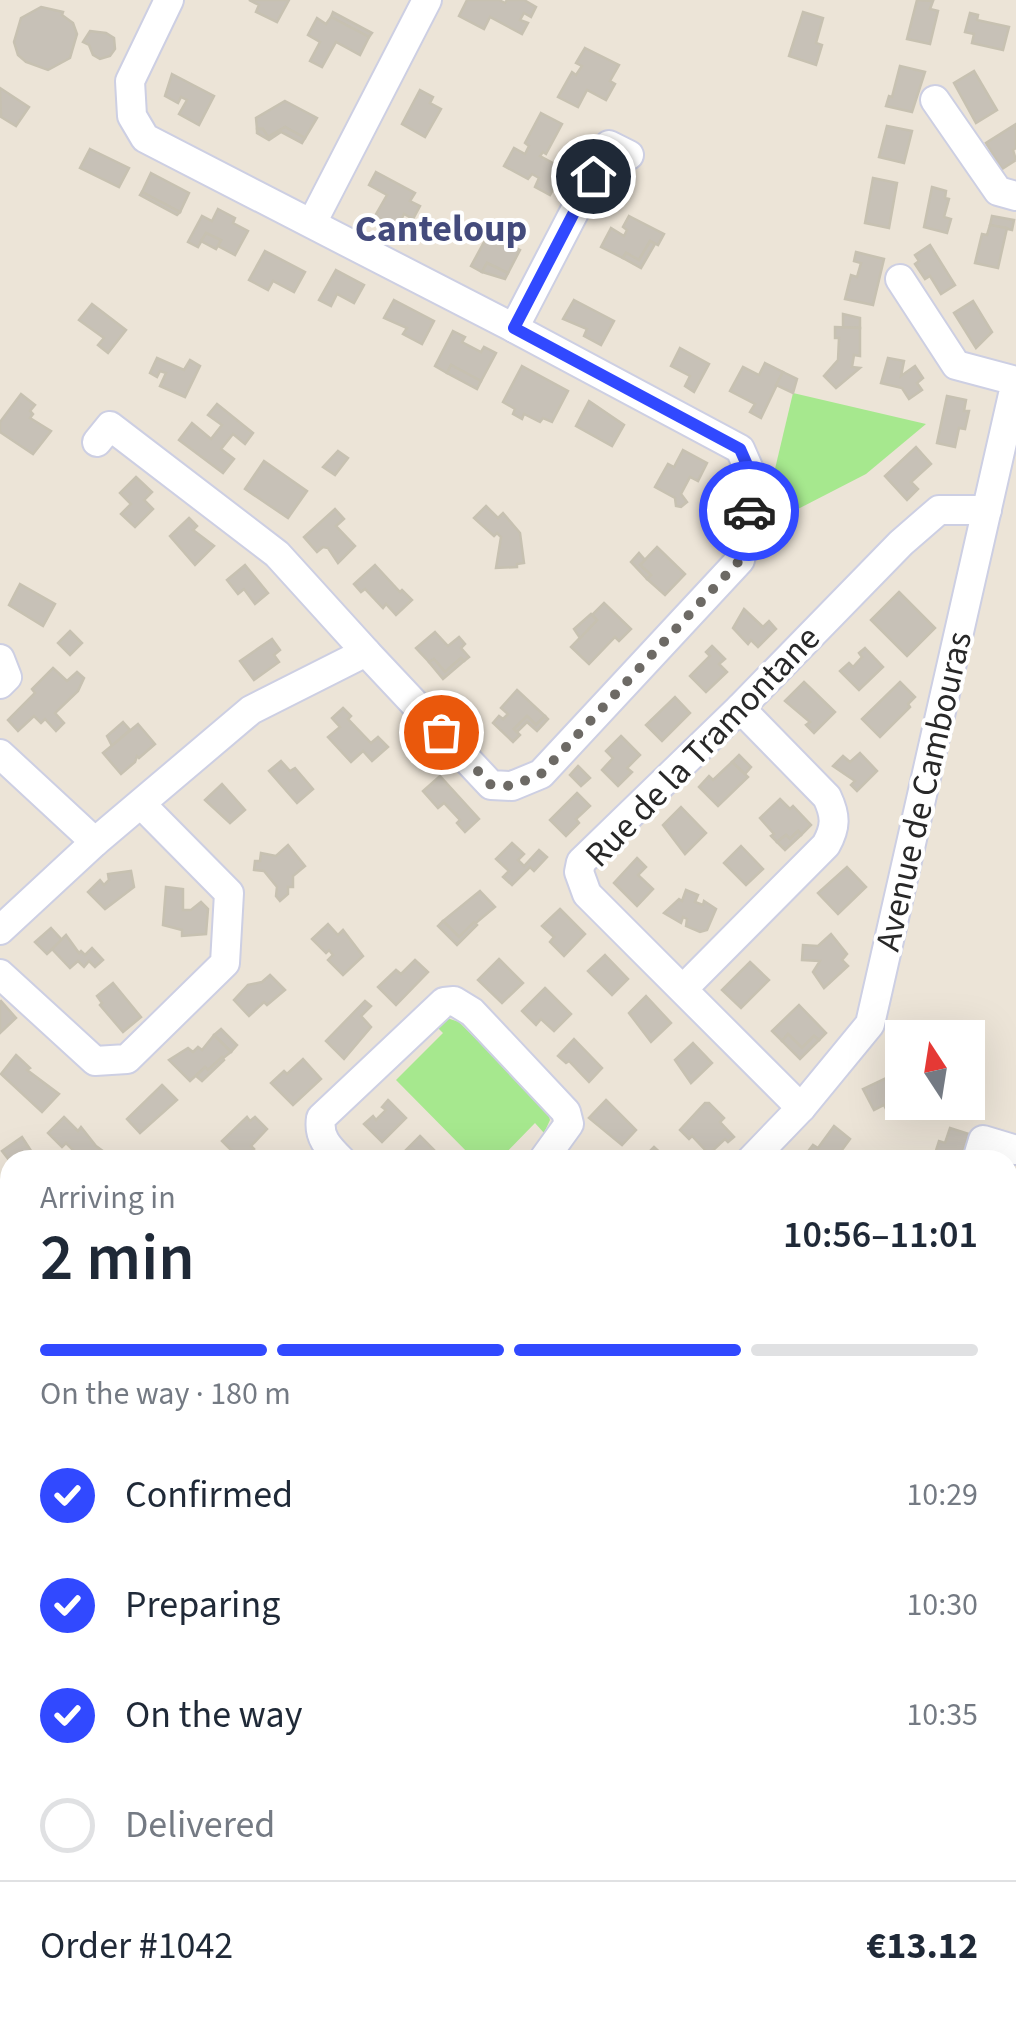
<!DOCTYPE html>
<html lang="en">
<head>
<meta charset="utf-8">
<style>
  body { margin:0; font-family:"Source Sans 3",sans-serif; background:#f2f2f3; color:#1f2937; height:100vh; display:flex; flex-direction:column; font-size:38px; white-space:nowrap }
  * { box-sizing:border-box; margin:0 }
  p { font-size:32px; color:#747a83 }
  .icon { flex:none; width:55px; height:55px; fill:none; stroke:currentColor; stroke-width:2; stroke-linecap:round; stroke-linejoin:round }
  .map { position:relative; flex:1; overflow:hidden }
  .details { position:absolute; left:0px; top:1150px; width:1018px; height:882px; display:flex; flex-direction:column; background:#fff; border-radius:30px 30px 0 0; box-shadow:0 10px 40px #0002 }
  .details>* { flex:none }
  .needle { width:65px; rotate:348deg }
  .buttons { position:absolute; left:885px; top:1020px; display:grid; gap:20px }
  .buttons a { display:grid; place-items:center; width:100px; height:100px; border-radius:0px; background:#fff; box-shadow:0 10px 40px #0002; font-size:50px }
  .pin { position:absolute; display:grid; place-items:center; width:85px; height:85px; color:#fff; margin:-42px; border:5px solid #fff; border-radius:50%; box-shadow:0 2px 10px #0007 }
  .courier { position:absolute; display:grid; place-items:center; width:100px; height:100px; margin:-50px; border:8px solid #3149ff; border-radius:50%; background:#fff; color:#222; box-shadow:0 2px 12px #0007 }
  .head em { font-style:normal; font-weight:600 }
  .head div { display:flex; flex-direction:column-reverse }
  .head { display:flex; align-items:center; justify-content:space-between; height:170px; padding:0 40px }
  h1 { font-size:65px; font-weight:600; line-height:75px }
  .bar { display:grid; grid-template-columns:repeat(4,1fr); gap:15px 10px; align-content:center; height:120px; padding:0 40px }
  .bar i { height:12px; border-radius:8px; background:#e0e1e3 }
  .bar .selected { background:#3149ff }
  .bar p { grid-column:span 4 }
  .line { display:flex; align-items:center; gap:25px; padding:0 40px; border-top:2px solid #e0e1e3 }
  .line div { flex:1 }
  ol { padding:0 40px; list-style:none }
  li { display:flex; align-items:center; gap:30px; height:110px }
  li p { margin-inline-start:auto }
  li .icon { padding:10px; border-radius:50%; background:#3149ff; color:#fff; stroke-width:4 }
  li:last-child { color:#747a83 }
  li i { width:55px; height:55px; border:5px solid #e0e1e3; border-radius:50% }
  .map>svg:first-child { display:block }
  .industrial { fill:#ddd9e3 }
  .green { fill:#a6e88e }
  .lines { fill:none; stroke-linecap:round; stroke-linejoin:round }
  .stream { stroke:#5fc5f9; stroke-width:5 }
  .building { fill:#c7c1b7; stroke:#c7c1b1; stroke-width:2.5 }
  .minor-casing { stroke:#cdcfe3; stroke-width:32 }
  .major-casing { stroke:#c7c7c7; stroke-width:38 }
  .minor { stroke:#fff; stroke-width:28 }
  .major { stroke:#fde04b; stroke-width:32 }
  .done { stroke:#6d6a65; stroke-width:10; stroke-dasharray:0 18 }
  .route { stroke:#3149ff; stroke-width:12 }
  .labels { text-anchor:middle; stroke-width:8; stroke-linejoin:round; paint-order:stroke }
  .street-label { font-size:35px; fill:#282828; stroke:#fff }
  .neighbourhood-label { font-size:38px; font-weight:bold; fill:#444b7c; stroke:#fff }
</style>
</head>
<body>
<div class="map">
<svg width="1016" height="2032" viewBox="0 0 1016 2032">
  <rect width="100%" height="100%" fill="#ece4d7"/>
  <polygon class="industrial" points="10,1754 10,2022 317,2023 310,2032 0,2032 0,1760"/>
  <g class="green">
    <polygon points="793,393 926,424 866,474 761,528"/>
    <polygon points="447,1018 459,1022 547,1110 550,1120 544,1133 535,1123 499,1160 475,1160 396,1080 443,1033 433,1023"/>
  </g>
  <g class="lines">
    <polyline class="stream" points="0,1919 10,1909"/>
  </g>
  <g class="building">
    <polygon points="249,0 289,0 277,22 256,12 259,5"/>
    <polygon points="467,0 499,0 505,3 507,0 524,0 536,7 531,17 524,13 520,20 528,23 522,34 490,17 484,29 459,16"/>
    <polygon points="917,0 933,1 930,9 938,11 930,44 907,39"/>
    <polygon points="41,7 63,12 62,15 73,23 77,34 70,58 48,70 26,62 18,55 14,42 21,18"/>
    <polygon points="333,12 372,33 369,37 331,17"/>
    <polygon points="803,12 823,18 816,43 822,45 816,65 789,56"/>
    <polygon points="970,13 978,15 977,20 1009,27 1003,50 972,43 974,34 965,32"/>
    <polygon points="331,17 369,37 360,55 336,42 322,67 310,61 320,42 308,35 317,18 326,24"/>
    <polygon points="90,31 106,33 114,38 115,49 110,56 100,59 93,55 89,45 83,42"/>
    <polygon points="585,48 619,65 610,81 615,84 606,100 587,90 578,107 558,97 572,72 576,75 582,66 576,63"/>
    <polygon points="900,66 925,72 912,112 886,106 889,96 892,97"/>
    <polygon points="974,71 997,110 976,123 954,83"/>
    <polygon points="172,74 214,96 199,125 179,114 187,100 181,97 178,103 165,96"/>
    <polygon points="0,88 29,107 16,126 1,117"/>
    <polygon points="420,90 433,97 430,103 441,109 425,137 402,124"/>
    <polygon points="285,101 317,118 305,138 285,127 268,137 263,129 257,129 256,118"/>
    <polygon points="541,113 562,124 546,154 543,152 540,156 564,169 550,195 535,187 539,178 532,174 528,179 504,166 514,148 525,154 529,146 525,143"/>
    <polygon points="1016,124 1016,148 1013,150 1016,160 1002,169 986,143"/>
    <polygon points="887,126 912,131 904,163 879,157"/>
    <polygon points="285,127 305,138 302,143 281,132 269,140 257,133 257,129 263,129 268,137"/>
    <polygon points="90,149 129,168 119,187 80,168"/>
    <polygon points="376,172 415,193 410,201 420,206 413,219 404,214 397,228 375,216 387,195 369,185"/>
    <polygon points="151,173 189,193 180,212 142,192"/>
    <polygon points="873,178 897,183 889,228 865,223"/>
    <polygon points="932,187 946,191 945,198 949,199 944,217 951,219 947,233 924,227"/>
    <polygon points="142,192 180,212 177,215 140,195"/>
    <polygon points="218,209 235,218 233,223 248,231 235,255 218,246 221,240 206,233 198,247 188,242 202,216 212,221"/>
    <polygon points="629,216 664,234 658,245 650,241 639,260 626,253 623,258 601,247 611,228 624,236 627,230 623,227"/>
    <polygon points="992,216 1014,220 1012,230 990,225"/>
    <polygon points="990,225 1007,228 998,268 975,263 982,234 987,235"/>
    <polygon points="206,233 221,240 216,249 201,241"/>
    <polygon points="489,233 520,250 508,273 487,263 482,272 471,266"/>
    <polygon points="650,241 655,244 641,268 623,258 626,253 639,260"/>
    <polygon points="930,245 955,285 941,294 930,276 925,279 915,264 919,261 915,255"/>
    <polygon points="265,251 305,272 294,292 273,281 268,290 249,280"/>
    <polygon points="856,252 884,259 873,305 845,299 851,275 857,277 861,263 854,261"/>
    <polygon points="487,263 508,273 505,279 482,272"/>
    <polygon points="336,270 364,285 354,303 337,294 331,306 319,300"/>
    <polygon points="394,300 434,321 422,344 403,334 407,328 384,318"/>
    <polygon points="574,300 614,321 601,345 584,336 587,329 563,319"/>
    <polygon points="973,301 992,332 976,348 954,313"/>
    <polygon points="92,304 126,330 108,353 98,345 104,338 79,320"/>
    <polygon points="843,314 860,318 860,328 843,327"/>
    <polygon points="835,327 860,328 860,356 854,355 852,367 860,368 836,388 824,376 838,360 839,338 835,338"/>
    <polygon points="453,331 465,337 462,342 481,352 484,347 496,353 481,381 451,365 447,373 435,366"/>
    <polygon points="680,348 709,364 694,392 685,386 690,376 671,366"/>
    <polygon points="157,358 184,370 190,360 200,366 185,397 160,386 166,373 160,371 157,377 150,373"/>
    <polygon points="888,358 904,361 901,376 915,366 923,378 917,383 922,390 909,399 902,388 881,383"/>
    <polygon points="765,363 783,372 761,418 750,412 755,404 730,391 743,367 759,375"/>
    <polygon points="451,365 481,381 477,389 447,373"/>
    <polygon points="522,366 568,391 552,422 543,418 540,422 524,414 522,419 513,414 515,409 503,402"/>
    <polygon points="783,372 797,379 793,393 776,385"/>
    <polygon points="21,394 35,405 30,411 33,414 30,418 51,431 33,454 0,432 0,422"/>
    <polygon points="947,396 966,400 964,411 969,411 965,429 959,428 955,447 937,443"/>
    <polygon points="589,401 624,425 612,446 576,426"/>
    <polygon points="217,404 253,433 245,444 233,434 221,449 234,459 223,473 179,440 192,423 211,439 222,425 208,415"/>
    <polygon points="916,447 931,464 911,482 918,489 907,500 885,476"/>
    <polygon points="683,450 707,463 698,481 690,477 681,494 687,502 681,507 676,506 675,498 655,487 668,464 674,467"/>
    <polygon points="338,451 348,458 335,475 323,467"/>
    <polygon points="264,461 307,491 288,518 245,489"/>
    <polygon points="136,477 152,492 144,500 153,509 135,527 121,514 131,504 120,493"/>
    <polygon points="486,506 498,518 503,513 520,533 524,563 517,564 517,567 496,568 501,537 497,533 494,536 474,518"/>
    <polygon points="335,509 344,519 336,526 355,546 338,563 328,548 323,547 317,552 304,537"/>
    <polygon points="189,518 197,526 193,530 214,546 195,565 170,536"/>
    <polygon points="657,547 685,574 665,595 647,579 651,575 640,565"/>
    <polygon points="639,553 645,560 640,565 651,575 647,579 631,562"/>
    <polygon points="245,565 268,593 255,604 244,589 238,594 227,580"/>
    <polygon points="375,565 400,592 402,590 412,600 396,615 386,604 383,608 365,589 361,592 354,584"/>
    <polygon points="20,584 55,604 43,626 9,605"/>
    <polygon points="899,592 935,628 907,656 871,620"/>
    <polygon points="604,603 631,629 619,641 615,637 589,664 571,647 597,620 592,615"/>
    <polygon points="744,609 763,627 769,621 776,629 758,647 751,640 748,644 733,628"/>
    <polygon points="591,614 597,620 580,638 574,629"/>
    <polygon points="70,631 82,643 70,655 58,643"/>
    <polygon points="435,632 448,646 459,637 465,644 461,648 469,657 464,661 461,658 445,672 434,659 429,662 416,648"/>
    <polygon points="272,639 280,650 274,655 279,662 254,680 240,661"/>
    <polygon points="712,646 725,659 719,664 727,672 706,692 690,676 710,656 706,652"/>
    <polygon points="865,648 883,667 859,690 840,671 849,663 853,667 862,657 859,653"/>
    <polygon points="461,658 464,661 443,679 429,662 434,659 445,672"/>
    <polygon points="53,668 67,681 77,672 84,678 78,691 55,713 64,723 56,731 45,719 41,723 34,716 18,731 8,720 35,693 32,689"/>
    <polygon points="804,682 835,712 814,733 806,725 810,722 785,701"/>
    <polygon points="900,682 915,697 908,704 910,707 880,737 862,719"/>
    <polygon points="517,690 545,716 536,725 527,716 514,729 520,735 513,742 493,723 499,716 503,719 508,714 501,708"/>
    <polygon points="675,697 690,713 662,741 646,725"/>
    <polygon points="343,708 351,716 348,719 371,743 378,737 388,747 372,761 363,751 351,762 328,737 340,727 332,718"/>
    <polygon points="527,716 536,725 545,716 548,719 537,731 527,722 517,732 514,729"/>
    <polygon points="123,722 130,730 112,746 107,736"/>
    <polygon points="138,724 155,744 139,758 137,756 135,762 121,774 103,753"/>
    <polygon points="621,736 640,755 627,768 632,772 618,786 602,770 613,758 606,751"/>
    <polygon points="860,753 877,771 857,791 851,785 855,781 833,766 843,756 850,762"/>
    <polygon points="739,755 751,767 745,774 732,762"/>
    <polygon points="281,761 290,771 295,768 313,789 297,803 269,771"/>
    <polygon points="732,762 748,777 718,806 699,787 709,776 713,780"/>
    <polygon points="578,766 590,778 581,786 570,775"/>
    <polygon points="440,776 479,819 465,832 457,823 460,820 444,803 438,808 423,791"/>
    <polygon points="222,784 245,810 230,823 205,800"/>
    <polygon points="577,793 590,806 576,819 579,823 566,836 550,820"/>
    <polygon points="780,799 790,809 793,806 811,825 801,835 798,831 790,839 786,835 777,842 771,836 774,834 760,818"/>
    <polygon points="681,807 706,833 685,854 663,825"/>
    <polygon points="798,831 801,835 785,850 777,842 786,835 790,839"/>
    <polygon points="512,843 524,854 518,860 524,866 539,850 547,857 534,871 530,867 512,885 503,877 509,871 496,859"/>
    <polygon points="288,845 305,866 293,876 293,887 288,887 288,894 280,901 276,896 277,887 264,871 254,870 255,861 260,861 261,853 276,856"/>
    <polygon points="741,846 763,869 746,885 724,863"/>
    <polygon points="637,858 646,867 638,875 653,889 637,906 614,883"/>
    <polygon points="847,867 866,887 838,914 818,893"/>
    <polygon points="131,871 134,887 105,909 88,892 100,880 104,885 109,880 108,874"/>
    <polygon points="166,887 183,889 183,910 191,910 201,902 208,909 206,934 182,936 182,930 163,925"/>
    <polygon points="686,890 698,895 695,902 703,905 704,901 716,909 707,930 700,932 686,926 687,919 683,917 681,923 664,913 679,899 682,901"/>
    <polygon points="480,891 495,907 459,937 443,921"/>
    <polygon points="560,909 585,934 564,956 550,942 554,937 542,926"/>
    <polygon points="443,921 459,937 474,922 477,925 457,945 438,926"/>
    <polygon points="328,924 338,935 343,930 363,956 343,975 328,960 333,955 329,950 326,953 312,939"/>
    <polygon points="51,928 62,940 47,954 35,942"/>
    <polygon points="831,934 847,954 842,960 848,966 824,988 813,972 820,961 802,960 803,945 818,946"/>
    <polygon points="66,935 79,953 81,951 85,955 92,948 103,960 95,967 89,961 84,967 78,961 70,968 52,949"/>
    <polygon points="605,955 628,979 612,995 588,971"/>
    <polygon points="499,959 523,983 502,1003 478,980"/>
    <polygon points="415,960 428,972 396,1005 378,987 396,970 401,974"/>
    <polygon points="750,962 769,980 741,1008 722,990"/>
    <polygon points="270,975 285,990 267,1005 264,1002 249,1016 234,1000 248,985 262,982"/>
    <polygon points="113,983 141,1017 123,1032 100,1005 102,1003 97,996"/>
    <polygon points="545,988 571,1014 554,1031 541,1019 536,1025 522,1011"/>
    <polygon points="646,996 671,1023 651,1042 629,1013"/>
    <polygon points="1,1001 16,1018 0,1033 0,1002"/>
    <polygon points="365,1001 371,1006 361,1016 371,1027 344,1059 326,1041"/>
    <polygon points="799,1005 826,1033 819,1040 814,1036 802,1048 788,1034 782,1041 772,1031"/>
    <polygon points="221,1029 237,1045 231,1052 214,1035"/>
    <polygon points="788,1034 802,1048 814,1036 819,1040 800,1059 782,1041"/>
    <polygon points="214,1035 231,1052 208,1070 205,1067 190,1081 169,1060 188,1048 193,1052 198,1047 202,1050"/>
    <polygon points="574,1039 602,1068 589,1082 569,1061 566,1063 558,1056"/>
    <polygon points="693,1043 712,1063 691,1083 675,1060"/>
    <polygon points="16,1055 30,1068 27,1070 59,1094 42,1112 1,1074"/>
    <polygon points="222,1057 224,1060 202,1081 196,1076 205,1067 208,1070"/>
    <polygon points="303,1059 321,1079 293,1105 271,1083 284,1071 287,1074"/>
    <polygon points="899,1072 902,1079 902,1102 919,1102 890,1117 884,1105 874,1110 863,1089"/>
    <polygon points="162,1085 177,1100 140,1133 127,1119"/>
    <polygon points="388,1100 406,1118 382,1142 364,1124 373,1116 376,1120 386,1110 382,1107"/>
    <polygon points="606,1100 636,1130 622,1145 589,1118"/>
    <polygon points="705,1103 709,1103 724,1118 720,1122 734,1137 728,1142 725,1139 709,1154 692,1136 689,1139 680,1130"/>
    <polygon points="64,1117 78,1131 81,1127 96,1146 111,1157 109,1160 83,1160 66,1143 62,1147 48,1133"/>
    <polygon points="247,1117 250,1121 255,1117 267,1129 251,1146 254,1149 241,1160 222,1141"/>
    <polygon points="834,1126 850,1139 839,1154 841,1156 838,1160 807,1160 806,1154 813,1145 818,1148"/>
    <polygon points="950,1128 969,1134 963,1151 973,1155 972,1160 933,1160 939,1141 945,1143"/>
    <polygon points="420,1136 435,1151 429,1157 431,1160 396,1160"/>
    <polygon points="22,1137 37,1160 9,1160 2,1151"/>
    <polygon points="654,1147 668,1160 641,1160"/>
    <polygon points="1012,1212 1016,1221 1016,1244 1008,1248 1008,1214"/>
    <polygon points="0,1289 4,1294 10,1290 10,1316 0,1324"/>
    <polygon points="0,1382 10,1392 10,1402 0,1412"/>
    <polygon points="1008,1576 1016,1583 1016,1609 1008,1603"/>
    <polygon points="3,1676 8,1681 3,1685 10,1692 10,1720 0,1710 0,1679"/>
    <polygon points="1008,1722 1016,1730 1016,1753 1009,1761"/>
    <polygon points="10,1849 10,1892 0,1902 0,1859"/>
    <polygon points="60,2022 79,2022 88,2029 93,2022 211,2022 223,2032 53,2032"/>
    <polygon points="525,2022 588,2022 596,2032 533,2032"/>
    <polygon points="740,2022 753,2022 781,2029 780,2032 738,2032"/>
    <polygon points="880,2022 921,2022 927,2027 923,2032 890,2029 886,2032 878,2025"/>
    <polygon points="703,2024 728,2030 727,2032 689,2032 690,2026 702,2029"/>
  </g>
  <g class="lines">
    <g class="minor-casing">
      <g id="minor">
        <polyline points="935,100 998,191 1016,196"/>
        <polyline points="312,223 427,0"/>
        <polyline points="514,328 609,145 629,155"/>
        <polyline points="97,442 110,426 277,554 366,652"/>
        <polyline points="0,659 7,677 0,684"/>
        <polyline points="0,754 95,842"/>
        <polyline points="0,930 95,842 251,710 366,652 491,785 512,786 541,774 740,560 755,483 740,449 514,328 145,138 132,116 130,81 169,0"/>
        <polyline points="0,974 95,1061 127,1059 225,963 229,893 141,804"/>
        <path d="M683,989L826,845C836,827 836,816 827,797L740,708"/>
        <polyline points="801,1108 587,894 579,872 581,862 740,708 901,543 939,510 987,510"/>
        <path d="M341,1160C328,1147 318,1137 321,1118L444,1002L454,1001L472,1012L566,1112L569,1124L543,1160"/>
        <polyline points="751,1160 801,1108 870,1024 1016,381 956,365 900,279"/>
        <polyline points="977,1160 983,1140 1016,1150"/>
        <polyline points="1015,1193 1016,1197"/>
        <polyline points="1008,1275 1016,1276"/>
        <polyline points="1008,1440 1016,1440"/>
        <polyline points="1008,1679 1016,1687"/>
        <polyline points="0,1814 10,1812"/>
        <polyline points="505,2022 513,2032"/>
        <polyline points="811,2022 814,2032"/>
      </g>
    </g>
    <g class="major-casing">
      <g id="major">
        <polyline points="0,1561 10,1571"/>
        <polyline points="425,2022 433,2032"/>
      </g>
    </g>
    <use href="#minor" class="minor"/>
    <use href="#major" class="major"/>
  </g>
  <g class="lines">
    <polyline class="done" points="441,732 491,785 512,786 541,774 740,560 749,511"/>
    <polyline class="route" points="593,176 514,328 740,449 755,483 749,511"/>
  </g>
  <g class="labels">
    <g class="street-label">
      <text transform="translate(702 746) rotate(-46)" y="12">Rue de la Tramontane</text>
      <text transform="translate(923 791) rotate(-77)" y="12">Avenue de Cambouras</text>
    </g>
    <g class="neighbourhood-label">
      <text x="441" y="241">Canteloup</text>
    </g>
  </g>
</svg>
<div class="buttons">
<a><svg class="needle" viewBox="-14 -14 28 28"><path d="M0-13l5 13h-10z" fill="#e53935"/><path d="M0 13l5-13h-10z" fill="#747a83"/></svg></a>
</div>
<div class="pin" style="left:441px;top:732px;background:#ea580c"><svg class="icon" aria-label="bag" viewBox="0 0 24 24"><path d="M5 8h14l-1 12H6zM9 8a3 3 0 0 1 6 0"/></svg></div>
<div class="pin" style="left:593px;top:176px;background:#1f2937"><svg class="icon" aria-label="home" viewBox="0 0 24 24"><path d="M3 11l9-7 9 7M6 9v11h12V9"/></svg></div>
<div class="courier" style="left:749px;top:511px"><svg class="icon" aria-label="car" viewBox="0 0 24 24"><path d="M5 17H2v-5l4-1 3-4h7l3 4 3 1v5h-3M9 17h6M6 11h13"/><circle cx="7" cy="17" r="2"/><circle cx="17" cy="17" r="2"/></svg></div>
<section class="details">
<div class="head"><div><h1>2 min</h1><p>Arriving in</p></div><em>10:56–11:01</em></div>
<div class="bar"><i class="selected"></i><i class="selected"></i><i class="selected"></i><i></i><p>On the way · 180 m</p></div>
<ol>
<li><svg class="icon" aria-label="check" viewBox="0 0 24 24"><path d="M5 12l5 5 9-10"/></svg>Confirmed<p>10:29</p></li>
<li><svg class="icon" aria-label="check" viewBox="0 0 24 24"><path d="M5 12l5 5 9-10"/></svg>Preparing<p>10:30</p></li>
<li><svg class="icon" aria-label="check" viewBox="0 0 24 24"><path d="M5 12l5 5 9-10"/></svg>On the way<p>10:35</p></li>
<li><i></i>Delivered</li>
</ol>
<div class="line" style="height:130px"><div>Order #1042</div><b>€13.12</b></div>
</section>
</div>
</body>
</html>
